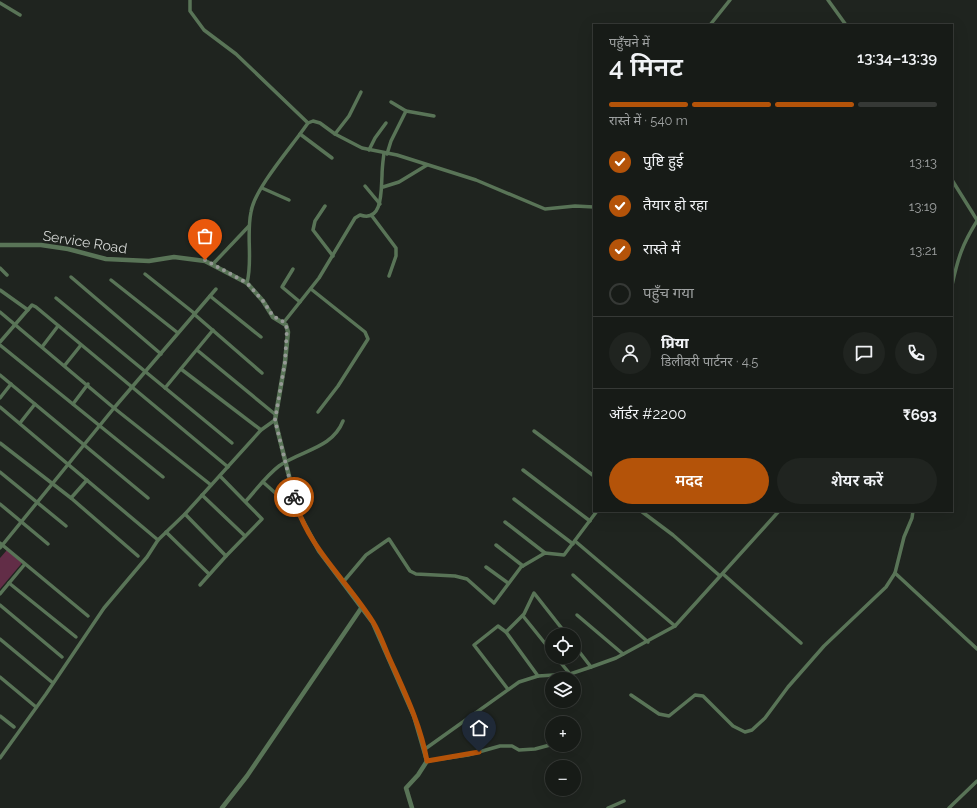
<!DOCTYPE html>
<html lang="hi">
<head>
<meta charset="utf-8">
<style>
  body { margin:0; font-family:Raleway,"Noto Sans Devanagari",sans-serif; background:#202420; color:#f1f3f6; height:100vh; display:flex; flex-direction:column; font-size:15px; white-space:nowrap }
  * { box-sizing:border-box; margin:0 }
  p { font-size:13px; color:#9ea1a1 }
  .icon { flex:none; width:22px; height:22px; fill:none; stroke:currentColor; stroke-width:2; stroke-linecap:round; stroke-linejoin:round }
  .map { position:relative; flex:1; overflow:hidden }
  .sheet { position:absolute; left:593px; top:24px; width:360px; height:488px; display:flex; flex-direction:column; background:#171b17; border-radius:0px; box-shadow:0 4px 16px #0002,0 0 0 1px #363936 }
  .sheet>* { flex:none }
  .controls { position:absolute; left:545px; top:628px; display:grid; gap:8px }
  .controls a { display:grid; place-items:center; width:36px; height:36px; border-radius:50%; background:#171b17; box-shadow:0 4px 16px #0002,0 0 0 1px #363936; font-size:20px }
  .pin { position:absolute; display:grid; place-items:center; width:34px; height:34px; color:#fff; margin:-41px -17px; border-radius:50% 50% 50% 0; rotate:-45deg; box-shadow:0 0 4px #0007 }
  .pin .icon { rotate:45deg }
  .courier { position:absolute; display:grid; place-items:center; width:40px; height:40px; margin:-20px; border:3px solid #b45309; border-radius:50%; background:#fff; color:#222; box-shadow:0 1px 5px #0007 }
  .summary em { font-style:normal; font-weight:600 }
  .summary div { display:flex; flex-direction:column-reverse }
  .summary { display:flex; align-items:center; justify-content:space-between; height:68px; padding:0 16px }
  h1 { font-size:26px; font-weight:600; line-height:30px }
  .bar { display:grid; grid-template-columns:repeat(4,1fr); gap:6px 4px; align-content:center; height:48px; padding:0 16px }
  .bar i { height:5px; border-radius:3px; background:#363936 }
  .bar .on { background:#b45309 }
  .bar p { grid-column:span 4 }
  .line { display:flex; align-items:center; gap:10px; padding:0 16px; border-top:1px solid #363936 }
  .line div { flex:1 }
  .round { display:grid; place-items:center; flex:none; width:42px; height:42px; border-radius:21px; background:#202420 }
  ol { padding:0 16px; list-style:none }
  li { display:flex; align-items:center; gap:12px; height:44px }
  li p { margin-inline-start:auto }
  li .icon { padding:4px; border-radius:50%; background:#b45309; color:#fff; stroke-width:4 }
  li:last-child { color:#9ea1a1 }
  li i { width:22px; height:22px; border:2px solid #363936; border-radius:50% }
  .primary-button { display:flex; gap:8px; margin-top:auto; padding:8px 16px }
  .primary-button a { flex:1; height:46px; border-radius:24px; background:#b45309; color:#fff; font-size:16px; font-weight:600; line-height:46px; text-align:center }
  .primary-button a+a { background:#202420; color:#f1f3f6 }
  .map>svg:first-child { display:block }
  .green { fill:#622d47 }
  .lines { fill:none; stroke-linecap:round; stroke-linejoin:round }
  .minor { stroke:#597457; stroke-width:3.5 }
  .tertiary { stroke:#597457; stroke-width:4.5 }
  .done { stroke:#959995; stroke-width:4; stroke-dasharray:0 7.2 }
  .route { stroke:#b45309; stroke-width:5 }
  .labels { text-anchor:middle; stroke-width:3; stroke-linejoin:round; paint-order:stroke }
  .street-label { font-size:14px; fill:#d5d8d5; stroke:#1f241f }
</style>
</head>
<body>
<div class="map">
<svg width="977" height="808" viewBox="0 0 977 808">
  <rect width="100%" height="100%" fill="#1f241f"/>
  <polygon class="green" points="7,550 22,563 0,589 0,558"/>
  <g class="lines">
    <g class="minor">
      <polyline points="190,0 190,11 204,30 236,54 308,123"/>
      <polyline points="828,0 846,25"/>
      <polyline points="0,3 20,15"/>
      <polyline points="710,25 730,0"/>
      <polyline points="391,102 406,111 434,116"/>
      <polyline points="300,134 332,158"/>
      <polyline points="335,134 349,116 361,92"/>
      <polyline points="369,150 375,138 386,123"/>
      <polyline points="387,154 391,141 406,111"/>
      <polyline points="952,180 977,220"/>
      <polyline points="365,186 380,204"/>
      <polyline points="383,187 399,182 427,165"/>
      <polyline points="262,188 289,200"/>
      <polyline points="325,206 315,221 313,230 333,256"/>
      <polyline points="372,216 396,248 396,256 389,276"/>
      <polyline points="213,264 249,226"/>
      <polyline points="0,268 7,275"/>
      <polyline points="293,269 282,287 300,302"/>
      <polyline points="145,274 194,313"/>
      <polyline points="71,277 161,354"/>
      <polyline points="111,280 178,333"/>
      <path d="M247,283C253,260 246,236 251,212C254,191 286,153 300,134L308,123L313,121L320,123L335,134L362,148L397,155L476,180L545,209L575,206L594,207"/>
      <path d="M952,285C958,258 962,245 977,221"/>
      <polyline points="311,289 365,332 368,339 338,386 318,412"/>
      <polyline points="0,290 28,310"/>
      <polyline points="210,296 261,337"/>
      <polyline points="56,298 232,443"/>
      <polyline points="0,312 114,408 211,485"/>
      <polyline points="194,314 262,373"/>
      <path d="M284,322L319,278L355,218L360,215C383,223 381,190 382,176C382,168 383,161 384,153"/>
      <polyline points="0,342 32,305 36,307 228,467"/>
      <polyline points="0,345 163,477"/>
      <polyline points="42,347 58,326"/>
      <polyline points="197,350 276,415"/>
      <polyline points="65,365 81,345"/>
      <polyline points="181,369 261,430"/>
      <polyline points="0,375 148,498"/>
      <polyline points="165,388 213,330"/>
      <polyline points="0,398 11,384"/>
      <polyline points="73,404 88,384"/>
      <polyline points="0,407 158,540"/>
      <polyline points="20,423 35,404"/>
      <polyline points="534,431 594,476"/>
      <polyline points="0,443 71,498 138,556"/>
      <polyline points="523,470 590,521"/>
      <polyline points="0,472 66,526"/>
      <polyline points="263,482 282,499"/>
      <polyline points="202,495 245,536"/>
      <polyline points="71,498 87,480"/>
      <polyline points="514,499 573,544"/>
      <path d="M246,501C256,490 267,475 279,466C301,450 332,449 343,421"/>
      <polyline points="0,504 48,544"/>
      <polyline points="641,511 673,535 720,576"/>
      <polyline points="185,514 226,556 262,519 220,476"/>
      <polyline points="505,522 545,553"/>
      <polyline points="166,532 209,574"/>
      <polyline points="575,541 675,626"/>
      <polyline points="0,543 88,616"/>
      <polyline points="496,545 523,566"/>
      <polyline points="0,548 114,408 216,289"/>
      <polyline points="486,567 508,583"/>
      <polyline points="895,573 977,649"/>
      <polyline points="723,574 801,643"/>
      <polyline points="573,575 648,642"/>
      <polyline points="344,581 366,555 389,539 410,571 416,574 455,576 467,579 494,603 521,567 545,553 564,555 597,511"/>
      <polyline points="9,583 76,637"/>
      <polyline points="200,585 226,556"/>
      <polyline points="0,594 25,564"/>
      <polyline points="0,605 62,657"/>
      <polyline points="577,615 623,654"/>
      <polyline points="523,616 552,652"/>
      <polyline points="506,632 524,614 534,593 567,635"/>
      <polyline points="0,639 53,683"/>
      <polyline points="574,645 591,667"/>
      <polyline points="556,657 570,674"/>
      <polyline points="0,677 36,707"/>
      <polyline points="507,688 474,645 498,626 506,632 538,676"/>
      <polyline points="631,695 659,714 669,716 695,695 703,696 733,726 745,732 752,730 765,718 788,687 824,646 886,587 895,573 904,537 912,518 913,511"/>
      <polyline points="0,716 14,727"/>
      <polyline points="425,749 519,682 538,676 570,674 591,667 616,658 675,626 779,511"/>
      <polyline points="0,758 46,694 104,608 147,557 158,540 185,514 261,430 275,420"/>
      <polyline points="427,761 468,755 500,746 512,746 519,750 535,749 550,745"/>
      <polyline points="608,808 624,801"/>
      <polyline points="949,808 977,781"/>
    </g>
    <g class="tertiary">
      <polyline points="0,245 41,245 68,249 106,259 149,261 174,257 205,261 247,283 263,301 273,317 286,325 288,332 285,362 275,420 298,512 319,551 373,623 414,716 427,761 418,775 406,788 412,808"/>
      <polyline points="222,808 247,776 362,607"/>
    </g>
  </g>
  <g class="lines">
    <polyline class="done" points="205,260 247,283 263,301 273,316 284,322 287,328 285,362 275,420 294,497"/>
    <path class="route" d="M294,497C306,546 347,580 373,622C381,635 385,650 392,664C406,695 421,727 427,761L479,752"/>
  </g>
  <g class="labels">
    <g class="street-label">
      <text transform="translate(85 242) rotate(9)" y="5">Service Road</text>
    </g>
  </g>
</svg>
<div class="controls">
<a><svg class="icon" aria-label="locate" viewBox="0 0 24 24"><circle cx="12" cy="12" r="6"/><path d="M12 2v4M12 18v4M2 12h4M18 12h4"/></svg></a>
<a><svg class="icon" aria-label="layers" viewBox="0 0 24 24"><path d="M12 4l9 5-9 5-9-5zM3 14l9 5 9-5"/></svg></a>
<a>+</a>
<a>−</a>
</div>
<div class="pin" style="left:205px;top:260px;background:#ea580c"><svg class="icon" aria-label="bag" viewBox="0 0 24 24"><path d="M5 8h14l-1 12H6zM9 8a3 3 0 0 1 6 0"/></svg></div>
<div class="pin" style="left:479px;top:752px;background:#1f2937"><svg class="icon" aria-label="home" viewBox="0 0 24 24"><path d="M3 11l9-7 9 7M6 9v11h12V9"/></svg></div>
<div class="courier" style="left:294px;top:497px"><svg class="icon" aria-label="bike" viewBox="0 0 24 24"><circle cx="6" cy="16" r="4"/><circle cx="18" cy="16" r="4"/><path d="M6 16l4-8h5l3 8M10 8l3 8H6M13 5h3"/></svg></div>
<section class="sheet">
<div class="summary"><div><h1>4 मिनट</h1><p>पहुँचने में</p></div><em>13:34–13:39</em></div>
<div class="bar"><i class="on"></i><i class="on"></i><i class="on"></i><i></i><p>रास्ते में · 540 m</p></div>
<ol>
<li><svg class="icon" aria-label="check" viewBox="0 0 24 24"><path d="M5 12l5 5 9-10"/></svg>पुष्टि हुई<p>13:13</p></li>
<li><svg class="icon" aria-label="check" viewBox="0 0 24 24"><path d="M5 12l5 5 9-10"/></svg>तैयार हो रहा<p>13:19</p></li>
<li><svg class="icon" aria-label="check" viewBox="0 0 24 24"><path d="M5 12l5 5 9-10"/></svg>रास्ते में<p>13:21</p></li>
<li><i></i>पहुँच गया</li>
</ol>
<div class="line" style="height:72px"><a class="round"><svg class="icon" aria-label="person" viewBox="0 0 24 24"><circle cx="12" cy="8" r="4"/><path d="M4 21q1-7 8-7t8 7"/></svg></a><div><b>प्रिया</b><p>डिलीवरी पार्टनर · 4.5</p></div><a class="round"><svg class="icon" aria-label="chat" viewBox="0 0 24 24"><path d="M4 5h16v11H9l-5 4z"/></svg></a><a class="round"><svg class="icon" aria-label="phone" viewBox="0 0 24 24"><path d="M5 4h4l2 5-3 2q2 4 5 5l2-3 5 2v4C11 20 4 13 5 4z"/></svg></a></div>
<div class="line" style="height:52px"><div>ऑर्डर #2200</div><b>₹693</b></div>
<div class="primary-button"><a>मदद</a><a>शेयर करें</a></div>
</section>
</div>
</body>
</html>
